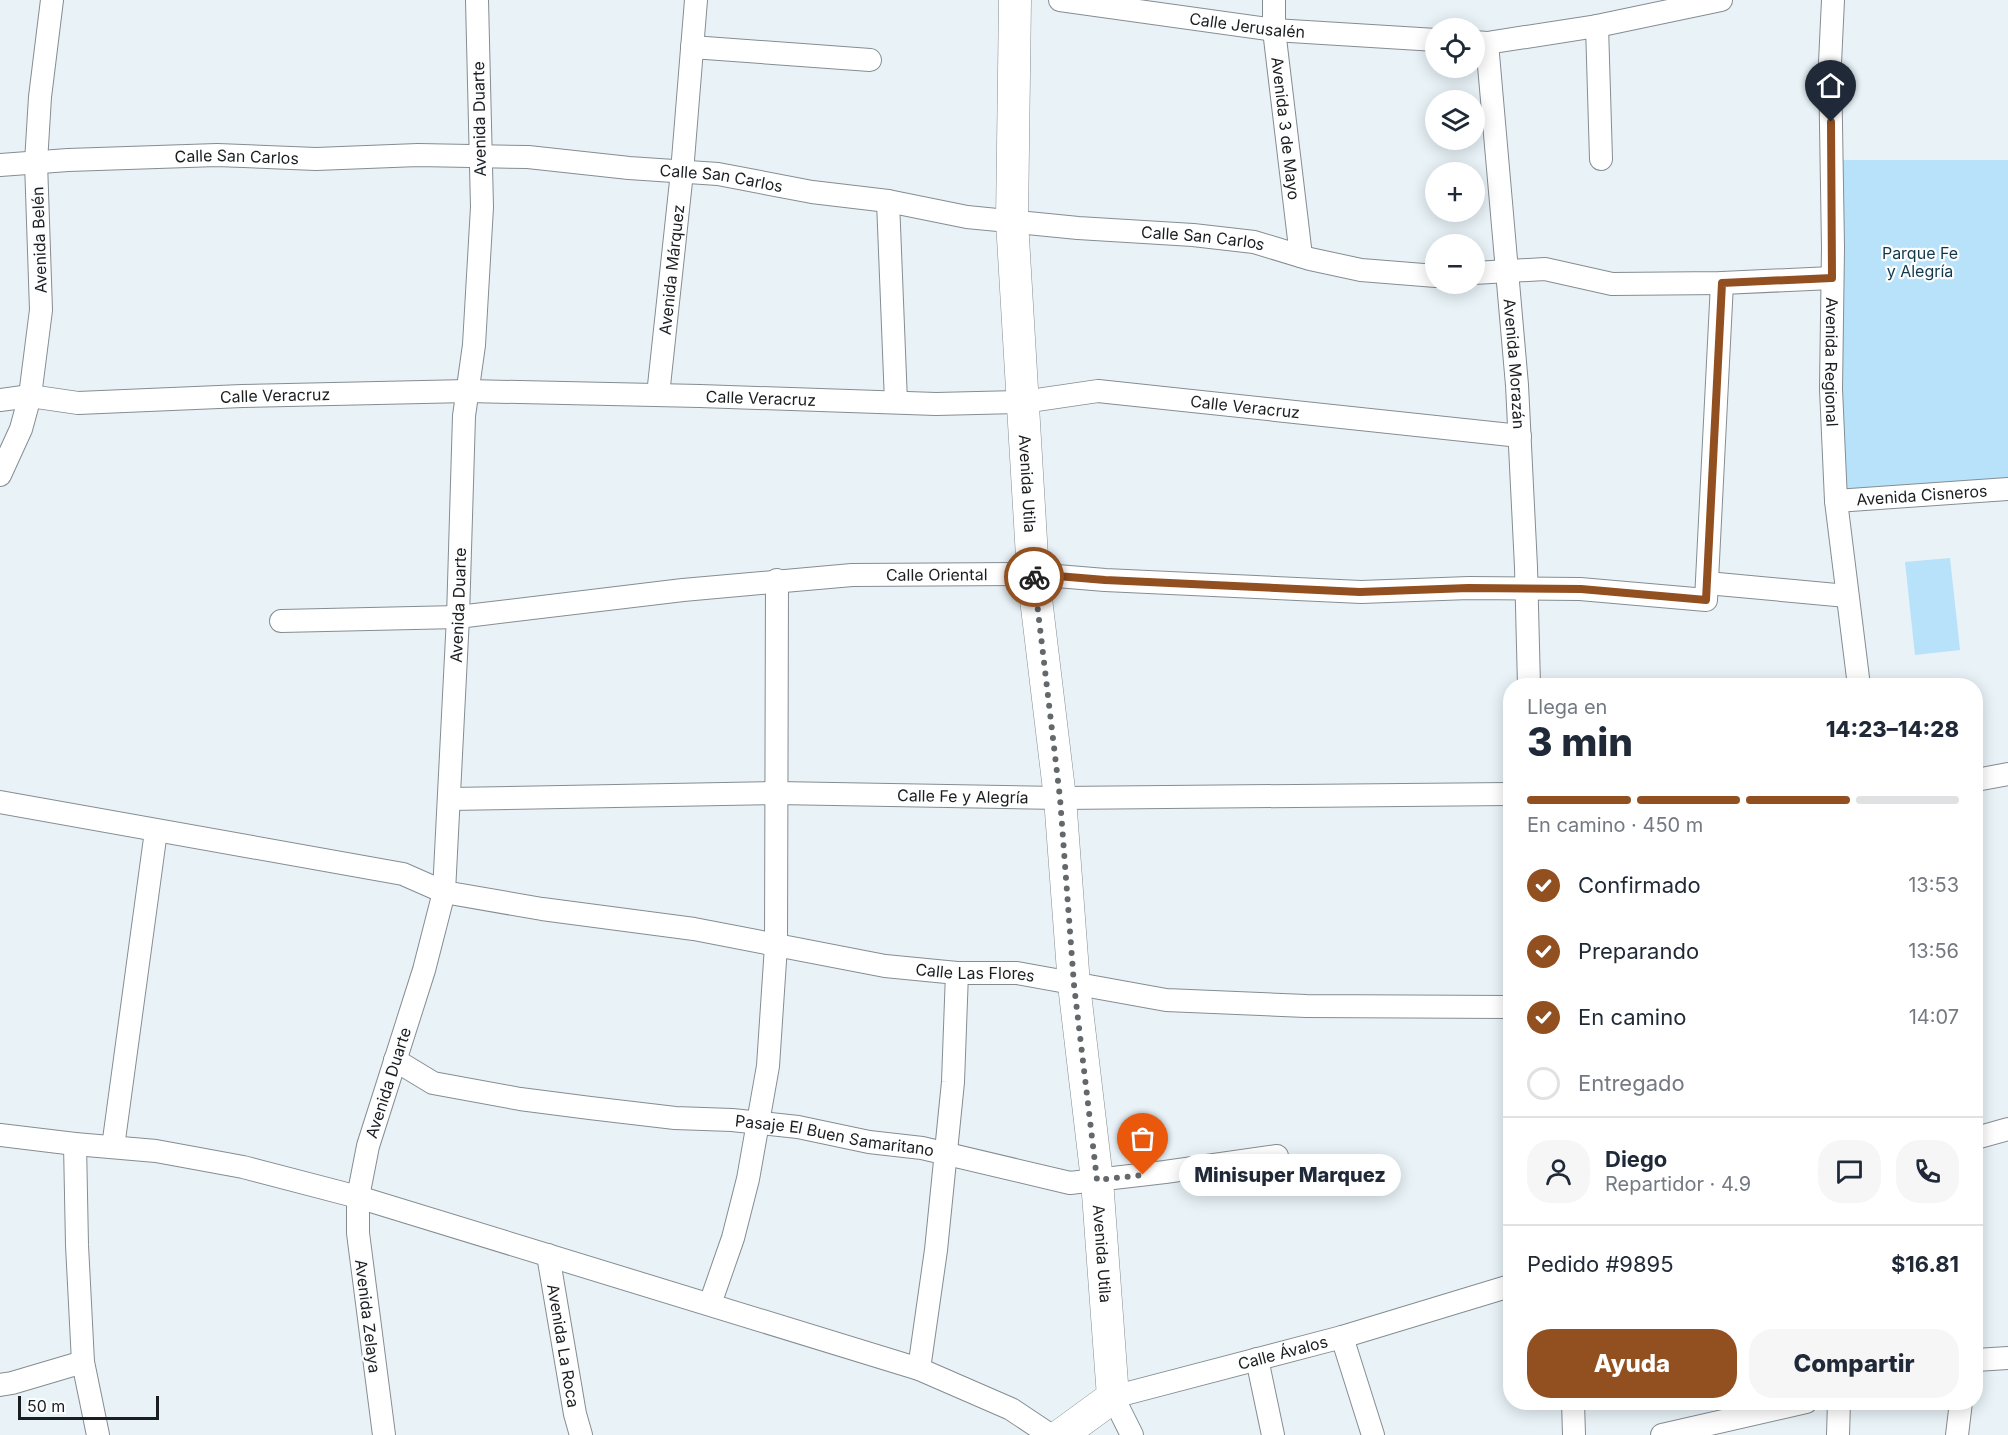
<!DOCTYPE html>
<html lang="es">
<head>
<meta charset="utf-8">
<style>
  body { margin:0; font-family:Inter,sans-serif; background:#f6f6f7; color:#1f2937; height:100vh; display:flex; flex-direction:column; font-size:22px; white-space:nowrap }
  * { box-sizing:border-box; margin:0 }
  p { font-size:20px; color:#747a83 }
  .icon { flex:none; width:33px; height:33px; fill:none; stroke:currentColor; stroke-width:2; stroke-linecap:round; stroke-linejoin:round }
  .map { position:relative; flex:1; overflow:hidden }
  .sheet { position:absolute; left:1503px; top:678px; width:480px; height:732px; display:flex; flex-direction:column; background:#fff; border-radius:24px; box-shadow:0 3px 15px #0003 }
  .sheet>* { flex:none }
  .controls { position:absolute; left:1425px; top:18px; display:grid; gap:12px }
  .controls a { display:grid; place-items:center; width:60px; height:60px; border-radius:50%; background:#fff; box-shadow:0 3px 15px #0003; font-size:30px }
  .scale { position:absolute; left:18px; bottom:15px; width:141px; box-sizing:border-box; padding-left:6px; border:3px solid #1b1e20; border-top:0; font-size:16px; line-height:21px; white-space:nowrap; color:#1b1e20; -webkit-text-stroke:4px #fcfdff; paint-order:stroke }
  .pin { position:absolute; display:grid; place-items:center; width:51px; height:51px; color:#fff; margin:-62px -26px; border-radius:50% 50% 50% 0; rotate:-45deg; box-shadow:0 0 6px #0007 }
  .pin .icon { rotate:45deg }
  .courier { position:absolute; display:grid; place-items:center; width:60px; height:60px; margin:-30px; border:4px solid #924f20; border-radius:50%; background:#fff; color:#222; box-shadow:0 2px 8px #0007 }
  .bubble { position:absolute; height:42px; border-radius:21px; background:#fff; box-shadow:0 3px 15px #0003; font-size:20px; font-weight:800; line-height:42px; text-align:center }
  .head em { font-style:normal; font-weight:800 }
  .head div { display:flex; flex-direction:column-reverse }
  .head { display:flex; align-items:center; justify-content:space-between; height:102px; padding:0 24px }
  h1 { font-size:39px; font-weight:800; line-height:45px }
  .bar { display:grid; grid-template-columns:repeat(4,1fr); gap:9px 6px; align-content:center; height:72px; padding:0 24px }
  .bar i { height:8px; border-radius:4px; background:#e0e1e3 }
  .bar .current { background:#924f20 }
  .bar p { grid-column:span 4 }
  .line { display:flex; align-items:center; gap:15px; padding:0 24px; border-top:2px solid #e0e1e3 }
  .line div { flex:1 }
  .round { display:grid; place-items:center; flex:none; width:63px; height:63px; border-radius:24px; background:#f6f6f7 }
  ol { padding:0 24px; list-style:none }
  li { display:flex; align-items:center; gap:18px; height:66px }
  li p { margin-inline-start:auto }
  li .icon { padding:6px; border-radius:50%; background:#924f20; color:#fff; stroke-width:4 }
  li:last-child { color:#747a83 }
  li i { width:33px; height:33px; border:3px solid #e0e1e3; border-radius:50% }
  .primary-button { display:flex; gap:12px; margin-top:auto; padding:12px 24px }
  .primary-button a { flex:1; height:69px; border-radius:24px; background:#924f20; color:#fff; font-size:24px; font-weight:800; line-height:69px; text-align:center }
  .primary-button a+a { background:#f6f6f7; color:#1f2937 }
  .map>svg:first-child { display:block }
  .green { fill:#b7e2fa }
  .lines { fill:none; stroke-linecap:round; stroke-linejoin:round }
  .street-casing { stroke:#858d92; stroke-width:24 }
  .secondary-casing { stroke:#858d92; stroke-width:33 }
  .street { stroke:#fff; stroke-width:22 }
  .secondary { stroke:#fff; stroke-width:32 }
  .done { stroke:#63686b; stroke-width:6; stroke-dasharray:0 10.8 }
  .route { stroke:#924f20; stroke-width:8 }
  .labels { text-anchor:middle; stroke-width:4.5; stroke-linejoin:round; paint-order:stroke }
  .street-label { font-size:16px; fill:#1b1e20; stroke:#fcfdff }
  .park-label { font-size:16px; fill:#12384a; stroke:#fcfdff }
</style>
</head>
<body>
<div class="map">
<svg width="2008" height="1435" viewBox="0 0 2008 1435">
  <rect width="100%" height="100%" fill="#e8f2f7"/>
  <g class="green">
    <polygon points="1831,160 2008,160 2008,490 1836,501"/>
    <polygon points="1950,558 1960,650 1915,655 1905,562"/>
  </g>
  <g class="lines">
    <g class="street-casing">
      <g id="street">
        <path id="s1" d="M1060,0L1274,30L1436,40"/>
        <path id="s2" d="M1274,0V30L1301,256"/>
        <path id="s3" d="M1833,0L1830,63L1833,248L1831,389L1836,501L1859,686"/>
        <polyline points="1597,26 1601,159"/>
        <polyline points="1474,42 1487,43 1597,26 1721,0"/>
        <path id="s4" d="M1487,43L1517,385L1526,567L1529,686"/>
        <polyline points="692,47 870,60"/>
        <path id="s5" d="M0,165L68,160L217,155L316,159L418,155L528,157L629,168L718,174L812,192L888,201L967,217L1078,228L1193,235L1254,242L1310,259L1361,270L1436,276"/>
        <polyline points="888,201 896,402"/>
        <polyline points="1474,273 1545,269 1612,284 1722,283 1832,278"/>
        <path id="s6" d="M658,395L682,172L696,0"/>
        <path id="s7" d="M0,400L30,396L78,403L242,396L468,391L700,396L936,404L1023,402L1098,391L1520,436"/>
        <polyline points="0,475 21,429 30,396 41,310 36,162 40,97 52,0"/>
        <path id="s8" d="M1836,501L2008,489"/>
        <polyline points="1707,583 1847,596"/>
        <path id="s9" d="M281,621L458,617L683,590L852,575L1033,574L1105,580L1361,592L1469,588L1580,589L1706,600L1722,283"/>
        <polyline points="1976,780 2008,774"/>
        <path id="s10" d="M450,799L777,793L1060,798L1510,794"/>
        <path id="s11" d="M0,802L403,874L444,892L542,909L694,929L885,966L957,973H1017L1166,1000L1306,1006L1510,1007"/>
        <path id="s12" d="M395,1060L433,1083L520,1099L590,1108L675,1118L732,1120L798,1127L869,1142L922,1148L1070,1183L1165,1172L1277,1156"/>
        <polyline points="0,1135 75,1144 156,1151 243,1167 358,1197 919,1369 1011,1409 1050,1435"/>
        <polyline points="1976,1138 2008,1129"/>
        <polyline points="75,1144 77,1245 83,1362 98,1435"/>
        <polyline points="113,1147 156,831"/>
        <path id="s13" d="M548,1255L575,1414L581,1435"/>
        <polyline points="710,1304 733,1238 748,1179 768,1066 776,946 777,580"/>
        <polyline points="1342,1337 1373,1435"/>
        <polyline points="1257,1359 1273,1435"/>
        <polyline points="1976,1360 2008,1358"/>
        <polyline points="919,1369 936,1250 953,1082 957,973"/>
        <polyline points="0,1385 12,1383 83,1362"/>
        <polyline points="1573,1402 1574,1435"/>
        <path id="s14" d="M384,1435L358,1233V1197L368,1146L424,970L444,892L458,617L464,416L474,345L482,207L477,0"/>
        <path id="s15" d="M1132,1435L1113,1397L1342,1337L1510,1286"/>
        <polyline points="1662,1435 1806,1402"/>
        <polyline points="1838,1435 1839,1402"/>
        <polyline points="1957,1435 1961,1402"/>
      </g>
    </g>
    <g class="secondary-casing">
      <g id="secondary">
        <path id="s16" d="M1015,0L1012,221L1033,574L1060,798L1074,985L1097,1180L1113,1397L1061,1435"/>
      </g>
    </g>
    <use href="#street" class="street"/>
    <use href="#secondary" class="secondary"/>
  </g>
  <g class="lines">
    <polyline class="done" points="1034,577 1060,798 1074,985 1097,1180 1143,1175"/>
    <polyline class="route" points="1034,577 1033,574 1105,580 1360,592 1468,588 1581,589 1706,600 1722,283 1832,278 1831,122"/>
  </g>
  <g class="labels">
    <g class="street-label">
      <text dy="6" stroke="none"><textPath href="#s1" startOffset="189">Calle Jerusalén</textPath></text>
      <text transform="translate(479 119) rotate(-91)" y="6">Avenida Duarte</text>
      <text dy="6" stroke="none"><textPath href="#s2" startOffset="129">Avenida 3 de Mayo</textPath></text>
      <text dy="6" stroke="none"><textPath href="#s5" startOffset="237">Calle San Carlos</textPath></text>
      <text dy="6" stroke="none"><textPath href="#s5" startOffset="723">Calle San Carlos</textPath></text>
      <text dy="6" stroke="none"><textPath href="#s5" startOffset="1209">Calle San Carlos</textPath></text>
      <text transform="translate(39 240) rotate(-92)" y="6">Avenida Belén</text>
      <text dy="6" stroke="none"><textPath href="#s6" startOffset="126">Avenida Márquez</textPath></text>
      <text dy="6" stroke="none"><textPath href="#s3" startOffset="362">Avenida Regional</textPath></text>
      <text dy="6" stroke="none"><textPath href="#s4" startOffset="322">Avenida Morazán</textPath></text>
      <text dy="6" stroke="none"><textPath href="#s7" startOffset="276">Calle Veracruz</textPath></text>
      <text dy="6" stroke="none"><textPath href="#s7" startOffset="762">Calle Veracruz</textPath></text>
      <text dy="6" stroke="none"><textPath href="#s7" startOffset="1248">Calle Veracruz</textPath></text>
      <text dy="6" stroke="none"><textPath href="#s16" startOffset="484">Avenida Utila</textPath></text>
      <text dy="6" stroke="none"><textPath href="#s8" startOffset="86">Avenida Cisneros</textPath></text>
      <text dy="6" stroke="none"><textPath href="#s9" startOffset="658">Calle Oriental</textPath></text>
      <text dy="6" stroke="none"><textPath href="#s14" startOffset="844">Avenida Duarte</textPath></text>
      <text dy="6" stroke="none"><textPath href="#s10" startOffset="513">Calle Fe y Alegría</textPath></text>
      <text dy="6" stroke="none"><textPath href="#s11" startOffset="992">Calle Las Flores</textPath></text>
      <text dy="6" stroke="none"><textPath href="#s14" startOffset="358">Avenida Duarte</textPath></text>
      <text dy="6" stroke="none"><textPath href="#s12" startOffset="450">Pasaje El Buen Samaritano</textPath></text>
      <text dy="6" stroke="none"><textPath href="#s16" startOffset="1258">Avenida Utila</textPath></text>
      <text transform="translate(368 1316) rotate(83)" y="6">Avenida Zelaya</text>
      <text dy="6" stroke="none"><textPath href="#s13" startOffset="92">Avenida La Roca</textPath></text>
      <text dy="6" stroke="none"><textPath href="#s15" startOffset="218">Calle Ávalos</textPath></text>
    </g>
    <g class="park-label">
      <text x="1920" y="259">Parque Fe<tspan x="1920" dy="18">y Alegría</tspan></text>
    </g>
  </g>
</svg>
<div class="controls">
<a><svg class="icon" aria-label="locate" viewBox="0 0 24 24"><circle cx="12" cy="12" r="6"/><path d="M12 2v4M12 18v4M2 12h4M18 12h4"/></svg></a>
<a><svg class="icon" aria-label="layers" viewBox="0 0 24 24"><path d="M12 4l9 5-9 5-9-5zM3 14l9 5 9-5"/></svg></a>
<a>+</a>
<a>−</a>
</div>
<div class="scale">50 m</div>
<div class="pin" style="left:1143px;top:1175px;background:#ea580c"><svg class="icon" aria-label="bag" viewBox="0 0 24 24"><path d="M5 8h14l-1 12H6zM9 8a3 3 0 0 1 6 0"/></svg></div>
<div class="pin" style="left:1831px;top:122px;background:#1f2937"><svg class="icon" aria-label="home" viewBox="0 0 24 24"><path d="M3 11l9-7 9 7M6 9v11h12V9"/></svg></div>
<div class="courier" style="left:1034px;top:577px"><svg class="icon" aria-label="bike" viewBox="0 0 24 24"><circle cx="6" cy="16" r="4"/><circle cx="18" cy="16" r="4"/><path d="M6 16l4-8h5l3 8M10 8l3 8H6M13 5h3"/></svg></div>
<div class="bubble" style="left:1179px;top:1154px;width:222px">Minisuper Marquez</div>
<section class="sheet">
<div class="head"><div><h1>3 min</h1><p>Llega en</p></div><em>14:23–14:28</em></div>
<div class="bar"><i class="current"></i><i class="current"></i><i class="current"></i><i></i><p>En camino · 450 m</p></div>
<ol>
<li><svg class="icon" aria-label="check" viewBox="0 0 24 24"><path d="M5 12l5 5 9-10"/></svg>Confirmado<p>13:53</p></li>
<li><svg class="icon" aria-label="check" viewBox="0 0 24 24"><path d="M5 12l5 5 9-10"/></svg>Preparando<p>13:56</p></li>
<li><svg class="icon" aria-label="check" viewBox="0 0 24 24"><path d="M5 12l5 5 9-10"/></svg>En camino<p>14:07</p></li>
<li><i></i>Entregado</li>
</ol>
<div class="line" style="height:108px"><a class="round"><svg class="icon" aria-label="person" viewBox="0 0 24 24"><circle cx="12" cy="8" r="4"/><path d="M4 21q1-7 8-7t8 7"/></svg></a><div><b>Diego</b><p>Repartidor · 4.9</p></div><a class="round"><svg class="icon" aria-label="chat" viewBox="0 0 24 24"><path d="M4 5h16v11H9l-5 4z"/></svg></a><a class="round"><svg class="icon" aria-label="phone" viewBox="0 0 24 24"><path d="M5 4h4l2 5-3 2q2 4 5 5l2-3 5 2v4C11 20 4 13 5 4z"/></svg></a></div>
<div class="line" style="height:78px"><div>Pedido #9895</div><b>$16.81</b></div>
<div class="primary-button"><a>Ayuda</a><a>Compartir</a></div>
</section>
</div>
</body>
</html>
